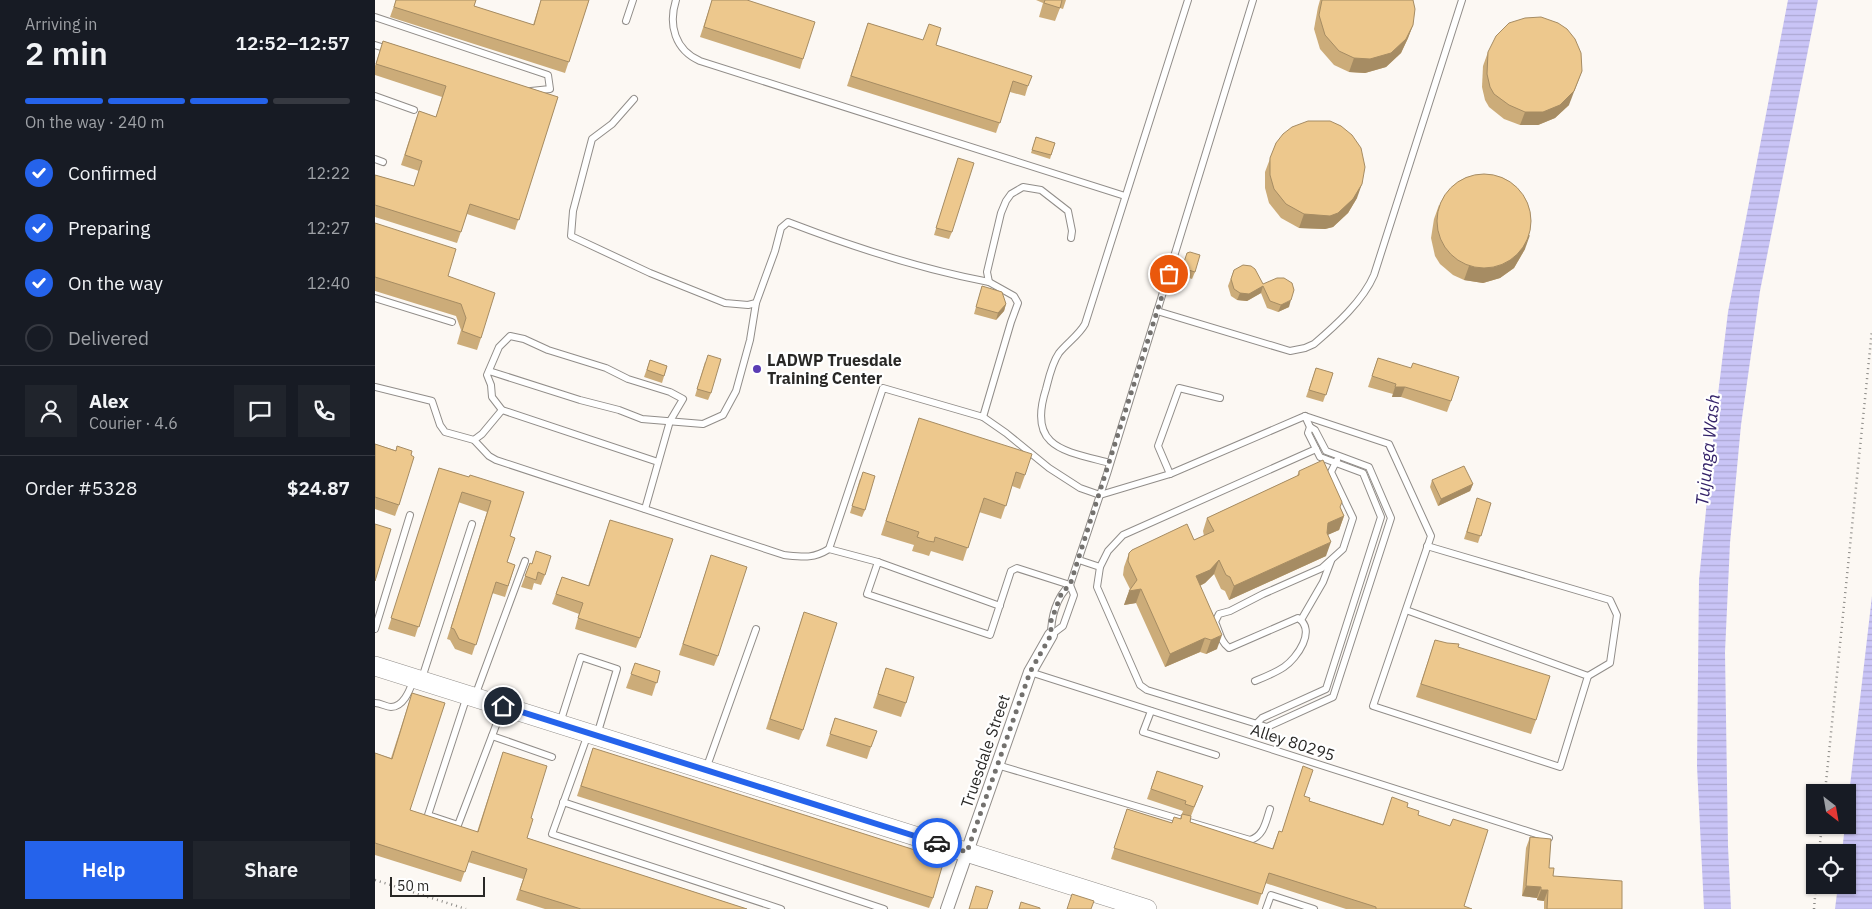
<!DOCTYPE html>
<html lang="en">
<head>
<meta charset="utf-8">
<style>
  body { margin:0; font-family:"IBM Plex Sans",sans-serif; background:#20242c; color:#f1f3f6; height:100vh; display:flex; flex-direction:column; font-size:19px; white-space:nowrap }
  * { box-sizing:border-box; margin:0 }
  p { font-size:16px; color:#9ea1a6 }
  .icon { flex:none; width:28px; height:28px; fill:none; stroke:currentColor; stroke-width:2; stroke-linecap:round; stroke-linejoin:round }
  .map { position:relative; flex:1; overflow:hidden }
  .details { display:flex; flex-direction:column; background:#171b24; width:375px }
  .details>* { flex:none }
  .needle { width:32px; rotate:149deg }
  .tools { position:absolute; left:1431px; top:784px; display:grid; gap:10px }
  .tools a { display:grid; place-items:center; width:50px; height:50px; border-radius:0px; background:#171b24; box-shadow:0 1px 4px #0004; font-size:25px }
  .scale { position:absolute; left:15px; bottom:12px; width:95px; box-sizing:border-box; padding-left:5px; border:2px solid #292826; border-top:0; font-size:14px; line-height:18px; white-space:nowrap; color:#292826; -webkit-text-stroke:4px #fff; paint-order:stroke }
  .pin { position:absolute; display:grid; place-items:center; width:42px; height:42px; color:#fff; margin:-21px; border:2px solid #fff; border-radius:50%; box-shadow:0 1px 5px #0007 }
  .courier { position:absolute; display:grid; place-items:center; width:50px; height:50px; margin:-25px; border:4px solid #2563eb; border-radius:50%; background:#fff; color:#222; box-shadow:0 1px 6px #0007 }
  .overview em { font-style:normal; font-weight:600 }
  .overview div { display:flex; flex-direction:column-reverse }
  .overview { display:flex; align-items:center; justify-content:space-between; height:85px; padding:0 25px }
  h1 { font-size:32px; font-weight:600; line-height:38px }
  .bar { display:grid; grid-template-columns:repeat(4,1fr); gap:8px 5px; align-content:center; height:60px; padding:0 25px }
  .bar i { height:6px; border-radius:4px; background:#363941 }
  .bar .current { background:#2563eb }
  .bar p { grid-column:span 4 }
  .line { display:flex; align-items:center; gap:12px; padding:0 25px; border-top:1px solid #363941 }
  .line div { flex:1 }
  .round { display:grid; place-items:center; flex:none; width:52px; height:52px; border-radius:0px; background:#20242c }
  ol { padding:0 25px; list-style:none }
  li { display:flex; align-items:center; gap:15px; height:55px }
  li p { margin-inline-start:auto }
  li .icon { padding:5px; border-radius:50%; background:#2563eb; color:#fff; stroke-width:4 }
  li:last-child { color:#9ea1a6 }
  li i { width:28px; height:28px; border:2px solid #363941; border-radius:50% }
  .button { display:flex; gap:10px; margin-top:auto; padding:10px 25px }
  .button a { flex:1; height:58px; border-radius:0px; background:#2563eb; color:#fff; font-size:20px; font-weight:600; line-height:58px; text-align:center }
  .button a+a { background:#20242c; color:#f1f3f6 }
  main { display:flex; flex:1; min-height:0 }
  .map>svg:first-child { display:block }
  .water { fill:url(#water-rules) }
  .lines { fill:none; stroke-linecap:round; stroke-linejoin:round }
  .service-casing { stroke:#918d89; stroke-width:8 }
  .minor-casing { stroke:#918d89; stroke-width:14 }
  .secondary-casing { stroke:#918d89; stroke-width:20 }
  .path { stroke:#8b8985; stroke-width:2.5; stroke-dasharray:1 4; stroke-linecap:butt }
  .service { stroke:#fff; stroke-width:6 }
  .minor { stroke:#fff; stroke-width:12 }
  .secondary { stroke:#fff; stroke-width:19 }
  .wall { fill:#ccac79 }
  .shaded-wall { fill:#a68c63 }
  .building { fill:#edc88d; stroke:#a68c63 }
  .done { stroke:#73716e; stroke-width:5; stroke-dasharray:0 9 }
  .route { stroke:#2563eb; stroke-width:6 }
  .poi-dot { fill:#5a3cb4; stroke:#fff; stroke-width:2 }
  .labels { text-anchor:middle; stroke-width:4.5; stroke-linejoin:round; paint-order:stroke }
  .poi-label { font-size:16px; font-weight:bold; fill:#292826; stroke:#fff; text-anchor:start }
  .street-label { font-size:16px; fill:#292826; stroke:#fff }
  .water-label { font-size:18px; font-style:italic; fill:#35246a; stroke:#fff }
</style>
</head>
<body>
<main>
<section class="details">
<div class="overview"><div><h1>2 min</h1><p>Arriving in</p></div><em>12:52–12:57</em></div>
<div class="bar"><i class="current"></i><i class="current"></i><i class="current"></i><i></i><p>On the way · 240 m</p></div>
<ol>
<li><svg class="icon" aria-label="check" viewBox="0 0 24 24"><path d="M5 12l5 5 9-10"/></svg>Confirmed<p>12:22</p></li>
<li><svg class="icon" aria-label="check" viewBox="0 0 24 24"><path d="M5 12l5 5 9-10"/></svg>Preparing<p>12:27</p></li>
<li><svg class="icon" aria-label="check" viewBox="0 0 24 24"><path d="M5 12l5 5 9-10"/></svg>On the way<p>12:40</p></li>
<li><i></i>Delivered</li>
</ol>
<div class="line" style="height:90px"><a class="round"><svg class="icon" aria-label="person" viewBox="0 0 24 24"><circle cx="12" cy="8" r="4"/><path d="M4 21q1-7 8-7t8 7"/></svg></a><div><b>Alex</b><p>Courier · 4.6</p></div><a class="round"><svg class="icon" aria-label="chat" viewBox="0 0 24 24"><path d="M4 5h16v11H9l-5 4z"/></svg></a><a class="round"><svg class="icon" aria-label="phone" viewBox="0 0 24 24"><path d="M5 4h4l2 5-3 2q2 4 5 5l2-3 5 2v4C11 20 4 13 5 4z"/></svg></a></div>
<div class="line" style="height:65px"><div>Order #5328</div><b>$24.87</b></div>
<div class="button"><a>Help</a><a>Share</a></div>
</section>
<div class="map">
<svg width="1497" height="909" viewBox="0 0 1497 909">
  <defs>
    <pattern id="water-rules" width="6" height="5" patternUnits="userSpaceOnUse" patternTransform="scale(1.25)"><rect width="6" height="5" fill="#c9c4f6"/><path d="M0 2.5h6" fill="none" stroke="#ada8d3"/></pattern>
  </defs>
  <rect width="100%" height="100%" fill="#fcf8f3"/>
  <g class="water">
    <polygon points="1413,0 1443,0 1385,291 1366,425 1355,543 1350,652 1353,846 1356,909 1329,909 1322,766 1324,580 1341,411 1353,312"/>
    <polygon points="1497,596 1497,909 1460,909 1463,885 1472,885 1472,852 1467,852 1470,825 1472,825 1473,803"/>
  </g>
  <g class="lines">
    <g class="service-casing">
      <g id="service">
        <path d="M301,0C293,25 300,50 325,61L750,196"/>
        <polyline points="0,17 173,75 175,89 156,91"/>
        <polyline points="251,21 258,0"/>
        <polyline points="0,45 13,49"/>
        <polyline points="0,96 39,110"/>
        <path d="M259,99L237,124L217,139L198,211L196,236L275,273L350,303L373,305L381,303L400,251L406,228L413,222C478,247 545,269 614,282"/>
        <polyline points="0,159 8,162"/>
        <polyline points="0,298 77,322"/>
        <path d="M782,311L915,351L930,348L939,344C960,326 988,301 999,275L1087,0"/>
        <polyline points="114,371 205,400 244,410 267,419 328,424 348,415 361,391 375,340 381,303"/>
        <path d="M0,387L57,401L65,425L70,432L99,440L114,456L121,460L409,555C428,557 438,559 454,549"/>
        <polyline points="930,416 1014,444 1056,536 998,706 1185,767 1213,676 1031,610"/>
        <polyline points="608,417 636,322 643,303 639,296 614,282 612,272 626,213 631,201 636,194 648,187 666,190 693,211 697,231 696,238"/>
        <polyline points="99,440 107,434 127,410"/>
        <path d="M735,463C689,451 652,448 671,389C674,377 677,363 684,353C692,343 704,335 710,324L813,0"/>
        <polyline points="795,474 783,446 804,388 845,398"/>
        <polyline points="270,509 295,421 308,399 295,392 253,379 231,368 173,350 149,339 135,336 124,347 112,375 116,385 117,397 127,410 283,462"/>
        <polyline points="1052,546 1235,600 1242,615 1235,663 1213,676"/>
        <polyline points="704,560 725,567 722,587 765,685 772,690 892,727 958,697 1016,518 994,467 951,451 940,430 935,427"/>
        <polyline points="503,562 454,549 508,388 608,417 631,433 674,468 705,488 725,495 795,474 930,416 935,427 933,433 945,457 988,473 1006,517 951,689 887,718 881,724"/>
        <polyline points="725,567 733,551 748,535 941,449"/>
        <polyline points="625,606 503,562 492,594 615,635 636,571 642,568 695,585"/>
        <polyline points="926,620 948,582 956,561"/>
        <polyline points="0,629 35,515"/>
        <path d="M676,635C676,618 681,597 695,585L732,474L878,0"/>
        <polyline points="676,635 688,626 699,595 695,585"/>
        <polyline points="655,672 1174,838"/>
        <polyline points="47,678 97,524"/>
        <path d="M880,681C890,677 900,673 909,667C922,658 942,630 923,618L854,648C845,641 845,632 840,622L844,614L855,611L888,594L947,568L968,549L978,518L956,472L962,460"/>
        <polyline points="92,696 53,815 83,825 128,707"/>
        <polyline points="100,696 150,561"/>
        <path d="M0,703C6,703 11,707 16,707C29,707 35,689 39,679"/>
        <polyline points="776,711 768,732 841,755"/>
        <polyline points="185,723 206,657 242,669 222,735"/>
        <polyline points="213,734 177,834 406,909"/>
        <polyline points="117,736 177,757"/>
        <path d="M622,765L875,840C889,836 891,821 895,809"/>
        <polyline points="331,769 381,629"/>
        <polyline points="188,802 509,909"/>
        <polyline points="891,909 896,895 939,909"/>
      </g>
    </g>
    <g class="minor-casing">
      <polyline id="minor" points="572,909 655,672 676,635"/>
    </g>
    <g class="secondary-casing">
      <polyline id="secondary" points="0,666 772,909"/>
    </g>
    <g class="path">
      <polyline points="1450,792 1497,330"/>
      <polyline points="1444,852 1447,825"/>
      <polyline points="0,880 91,909"/>
      <polyline points="1439,909 1441,885"/>
    </g>
    <use href="#service" class="service"/>
    <use href="#minor" class="minor"/>
    <use href="#secondary" class="secondary"/>
  </g>
  <g class="wall">
    <polygon points="21,0 101,0 99,6 158,25 166,0 214,0 190,73 15,17"/>
    <polygon points="337,0 372,0 428,59 425,69 325,37"/>
    <polygon points="661,0 691,0 688,9 685,8 680,21 664,17 668,3"/>
    <polygon points="945,0 1038,0 1038,25 1033,38 1026,53 1011,67 990,73 974,72 959,65 945,49 939,29 943,7"/>
    <polygon points="493,23 561,45 653,86 650,96 635,92 621,133 472,86"/>
    <polygon points="8,41 183,97 140,230 92,214 82,243 0,217 0,175 39,186 44,171 26,165 40,122 44,111 61,117 67,97 0,75 0,66"/>
    <polygon points="1113,52 1194,105 1180,118 1163,125 1145,125 1129,119 1114,107 1110,100 1107,87 1108,66"/>
    <polygon points="661,137 680,143 675,159 656,153"/>
    <polygon points="901,143 982,198 973,213 958,227 950,229 924,228 906,218 894,203 890,188 890,172"/>
    <polygon points="581,165 577,232 574,239 559,235"/>
    <polygon points="1064,205 1150,249 1139,268 1125,278 1108,283 1089,280 1078,275 1065,264 1060,256 1056,238 1059,219"/>
    <polygon points="0,223 73,276 106,338 102,350 82,344 86,330 81,316 0,291"/>
    <polygon points="812,253 820,272 817,279 805,275"/>
    <polygon points="859,270 888,284 914,307 903,312 892,308 886,293 872,301 862,300 856,296 853,286"/>
    <polygon points="607,286 631,304 629,311 621,320 599,314"/>
    <polygon points="1003,358 1076,401 1072,412 1026,397 1017,397 1018,394 993,387"/>
    <polygon points="275,360 292,366 287,383 269,377"/>
    <polygon points="330,362 336,393 333,400 320,396"/>
    <polygon points="941,368 958,373 948,402 931,397"/>
    <polygon points="544,418 650,475 645,489 637,486 626,519 604,512 588,561 556,551 554,556 548,554 537,551 539,545 506,535"/>
    <polygon points="0,444 36,455 24,505 20,516 0,509"/>
    <polygon points="64,468 94,477 149,492 135,536 132,562 140,565 130,597 117,593 97,655 80,649 75,640 72,639 112,512 83,502 40,637 13,629"/>
    <polygon points="924,471 965,507 969,516 964,530 952,535 951,556 854,600 850,591 846,589 839,574 830,583 825,586 842,649 831,654 825,652 790,667 761,603 749,605 755,589 748,575 749,567 754,553 819,540 829,536 828,531 832,518 922,476"/>
    <polygon points="485,479 490,510 487,517 475,513"/>
    <polygon points="1057,480 1098,484 1095,491 1063,506 1055,487"/>
    <polygon points="1116,503 1103,543 1089,539 1100,505"/>
    <polygon points="235,520 265,638 261,648 200,629 204,614 177,604 187,577 213,586"/>
    <polygon points="336,555 343,656 339,666 304,655"/>
    <polygon points="155,563 157,564 170,575 166,585 159,583 157,590 146,587"/>
    <polygon points="429,612 428,730 424,740 391,729"/>
    <polygon points="1060,640 1083,647 1161,720 1156,734 1041,697"/>
    <polygon points="260,663 285,671 277,696 251,688"/>
    <polygon points="511,668 531,703 526,717 498,708"/>
    <polygon points="37,693 35,810 102,832 128,752 156,818 152,838 372,909 170,909 141,900 148,879 93,862 86,882 0,855 0,753 16,758"/>
    <polygon points="460,718 496,747 492,759 451,746"/>
    <polygon points="218,748 558,898 554,908 202,796"/>
    <polygon points="928,766 929,796 934,801 1007,824 1032,807 1043,815 1089,906 1097,909 971,909 890,883 883,905 736,859 752,809 797,823 805,819 808,811 772,799 782,771 828,786 816,816 815,822 897,849 904,831 907,832"/>
    <polygon points="1155,837 1178,876 1247,909 1169,909 1169,901 1162,900 1162,898 1147,896 1151,848"/>
  </g>
  <g class="shaded-wall">
    <polygon points="1038,25 1033,38 1026,53 1011,67 990,73 974,72 979,58"/>
    <polygon points="1207,71 1194,105 1180,118 1163,125 1145,125 1150,112"/>
    <polygon points="987,184 982,198 973,213 958,227 950,229 924,228 929,214"/>
    <polygon points="1155,235 1150,249 1139,268 1125,278 1108,283 1089,280 1094,266"/>
    <polygon points="888,286 886,293 872,301 862,300 865,293"/>
    <polygon points="916,300 914,307 903,312 906,305"/>
    <polygon points="631,304 629,311 621,320 623,313"/>
    <polygon points="1020,387 1030,387 1026,397 1017,397"/>
    <polygon points="1098,484 1095,491 1063,506 1066,499"/>
    <polygon points="969,516 964,530 948,537 953,523"/>
    <polygon points="956,542 951,556 854,600 859,586"/>
    <polygon points="844,560 839,574 830,583 816,590 821,576"/>
    <polygon points="766,589 761,603 749,605 754,591"/>
    <polygon points="847,635 842,649 831,654 836,640"/>
    <polygon points="830,638 825,652 790,667 795,654"/>
    <polygon points="1151,886 1166,887 1162,898 1147,896"/>
    <polygon points="1166,890 1173,890 1169,901 1162,900"/>
  </g>
  <g class="building">
    <polygon points="21,0 101,0 99,6 159,25 166,0 214,0 194,62 19,7"/>
    <polygon points="337,0 372,0 440,22 428,59 329,27"/>
    <polygon points="670,0 687,0 685,8 669,3"/>
    <polygon points="947,0 1038,0 1040,9 1038,25 1031,39 1016,53 995,59 979,58 964,51 950,35 944,15"/>
    <polygon points="1166,17 1183,23 1192,29 1200,39 1206,53 1207,71 1199,91 1185,105 1168,112 1150,112 1134,105 1119,94 1115,87 1112,74 1113,52 1121,36 1134,23 1150,18"/>
    <polygon points="493,23 548,40 554,24 566,28 561,45 657,76 653,86 638,81 625,123 476,76"/>
    <polygon points="8,41 183,97 144,220 95,204 86,232 0,205 0,175 39,186 47,161 30,155 44,111 61,117 71,86 1,64"/>
    <polygon points="933,121 955,121 966,126 977,135 986,148 990,167 987,184 978,199 963,213 955,216 929,214 911,204 899,189 895,175 895,158 901,143 908,134 917,127"/>
    <polygon points="661,137 680,143 676,155 657,150"/>
    <polygon points="583,158 599,163 577,232 561,228"/>
    <circle cx="1109" cy="221" r="47"/>
    <polygon points="0,223 81,249 73,276 120,293 106,338 87,331 91,318 86,304 0,277"/>
    <polygon points="815,252 825,255 820,272 807,268 812,253"/>
    <polygon points="868,265 876,266 880,269 888,284 902,278 909,278 917,283 919,290 916,300 906,305 895,301 888,286 874,294 865,293 859,289 856,279 859,270"/>
    <polygon points="607,286 627,292 631,304 623,313 601,307"/>
    <polygon points="333,355 346,359 336,393 322,389"/>
    <polygon points="1003,358 1036,368 1038,363 1084,377 1076,401 1030,387 1020,387 1021,384 997,376"/>
    <polygon points="275,360 292,366 289,376 272,370"/>
    <polygon points="941,368 958,373 951,395 934,390"/>
    <polygon points="544,418 657,454 650,475 641,472 631,506 609,498 593,548 560,537 559,542 553,541 542,537 544,532 511,521"/>
    <polygon points="0,444 21,451 22,446 37,451 36,455 39,457 24,505 0,497"/>
    <polygon points="948,460 967,502 965,507 969,516 953,523 952,533 956,542 859,586 855,577 851,575 844,560 835,570 821,576 847,635 836,640 830,638 795,654 766,589 754,591 762,580 753,561 754,553 757,550 812,524 819,540 839,531 832,518 924,475 924,471"/>
    <polygon points="1089,466 1098,484 1066,499 1057,480"/>
    <polygon points="64,468 94,477 95,475 149,492 135,536 140,538 132,562 140,565 133,586 121,582 101,645 84,639 79,629 76,628 116,501 87,492 44,627 16,618"/>
    <polygon points="488,472 500,476 490,510 477,506"/>
    <polygon points="1102,498 1116,503 1106,536 1092,532"/>
    <polygon points="235,520 298,539 265,638 203,618 208,603 181,594 187,577 214,586"/>
    <polygon points="0,524 16,529 0,581"/>
    <polygon points="161,551 176,556 170,575 163,572 161,580 150,576 155,563 157,564"/>
    <polygon points="336,555 372,567 343,656 308,644"/>
    <polygon points="429,612 462,623 428,730 395,719"/>
    <polygon points="1060,640 1072,643 1084,644 1083,647 1175,676 1161,720 1046,684"/>
    <polygon points="260,663 285,671 282,683 256,674"/>
    <polygon points="511,668 539,677 531,703 503,694"/>
    <polygon points="37,693 70,703 35,810 103,832 128,752 172,766 156,818 158,819 152,838 372,909 206,909 145,890 152,869 97,851 90,872 0,843 0,753 17,759"/>
    <polygon points="460,718 502,731 496,747 455,734"/>
    <polygon points="218,748 562,857 567,867 558,898 206,786"/>
    <polygon points="928,766 938,770 929,796 935,798 934,801 1008,825 1017,797 1033,803 1032,807 1044,811 1043,815 1075,826 1078,819 1113,830 1089,906 1097,909 1001,909 1001,907 894,873 887,894 739,848 752,809 797,823 799,817 806,819 807,814 816,816 815,822 898,849 904,831 907,832"/>
    <polygon points="782,771 828,786 819,807 810,804 811,801 776,789"/>
    <polygon points="1155,837 1176,839 1174,868 1179,868 1178,876 1247,881 1247,909 1172,909 1173,890 1166,890 1166,887 1151,886"/>
    <polygon points="601,886 618,891 612,909 594,909"/>
    <polygon points="697,894 719,901 716,909 692,909"/>
    <polygon points="646,902 665,908 665,909 644,909"/>
  </g>
  <g class="lines">
    <polyline class="done" points="562,843 592,852 655,672 676,635 676,621 687,592 695,585 794,274"/>
    <polyline class="route" points="128,706 562,843"/>
  </g>
  <circle class="poi-dot" cx="382" cy="369" r="5"/>
  <g class="labels">
    <g class="poi-label">
      <text x="392" y="366">LADWP Truesdale<tspan x="392" dy="18">Training Center</tspan></text>
    </g>
    <g class="street-label">
      <text transform="translate(918 742) rotate(18)" y="6">Alley 80295</text>
      <text transform="translate(610 751) rotate(-71)" y="6">Truesdale Street</text>
    </g>
    <g class="water-label">
      <text transform="translate(1333 450) rotate(-84)" y="6">Tujunga Wash</text>
    </g>
  </g>
</svg>
<div class="tools">
<a><svg class="needle" viewBox="-14 -14 28 28"><path d="M0-13l5 13h-10z" fill="#e53935"/><path d="M0 13l5-13h-10z" fill="#9ea1a6"/></svg></a>
<a><svg class="icon" aria-label="locate" viewBox="0 0 24 24"><circle cx="12" cy="12" r="6"/><path d="M12 2v4M12 18v4M2 12h4M18 12h4"/></svg></a>
</div>
<div class="scale">50 m</div>
<div class="pin" style="left:794px;top:274px;background:#ea580c"><svg class="icon" aria-label="bag" viewBox="0 0 24 24"><path d="M5 8h14l-1 12H6zM9 8a3 3 0 0 1 6 0"/></svg></div>
<div class="pin" style="left:128px;top:706px;background:#1f2937"><svg class="icon" aria-label="home" viewBox="0 0 24 24"><path d="M3 11l9-7 9 7M6 9v11h12V9"/></svg></div>
<div class="courier" style="left:562px;top:843px"><svg class="icon" aria-label="car" viewBox="0 0 24 24"><path d="M5 17H2v-5l4-1 3-4h7l3 4 3 1v5h-3M9 17h6M6 11h13"/><circle cx="7" cy="17" r="2"/><circle cx="17" cy="17" r="2"/></svg></div>
</div>
</main>
</body>
</html>
